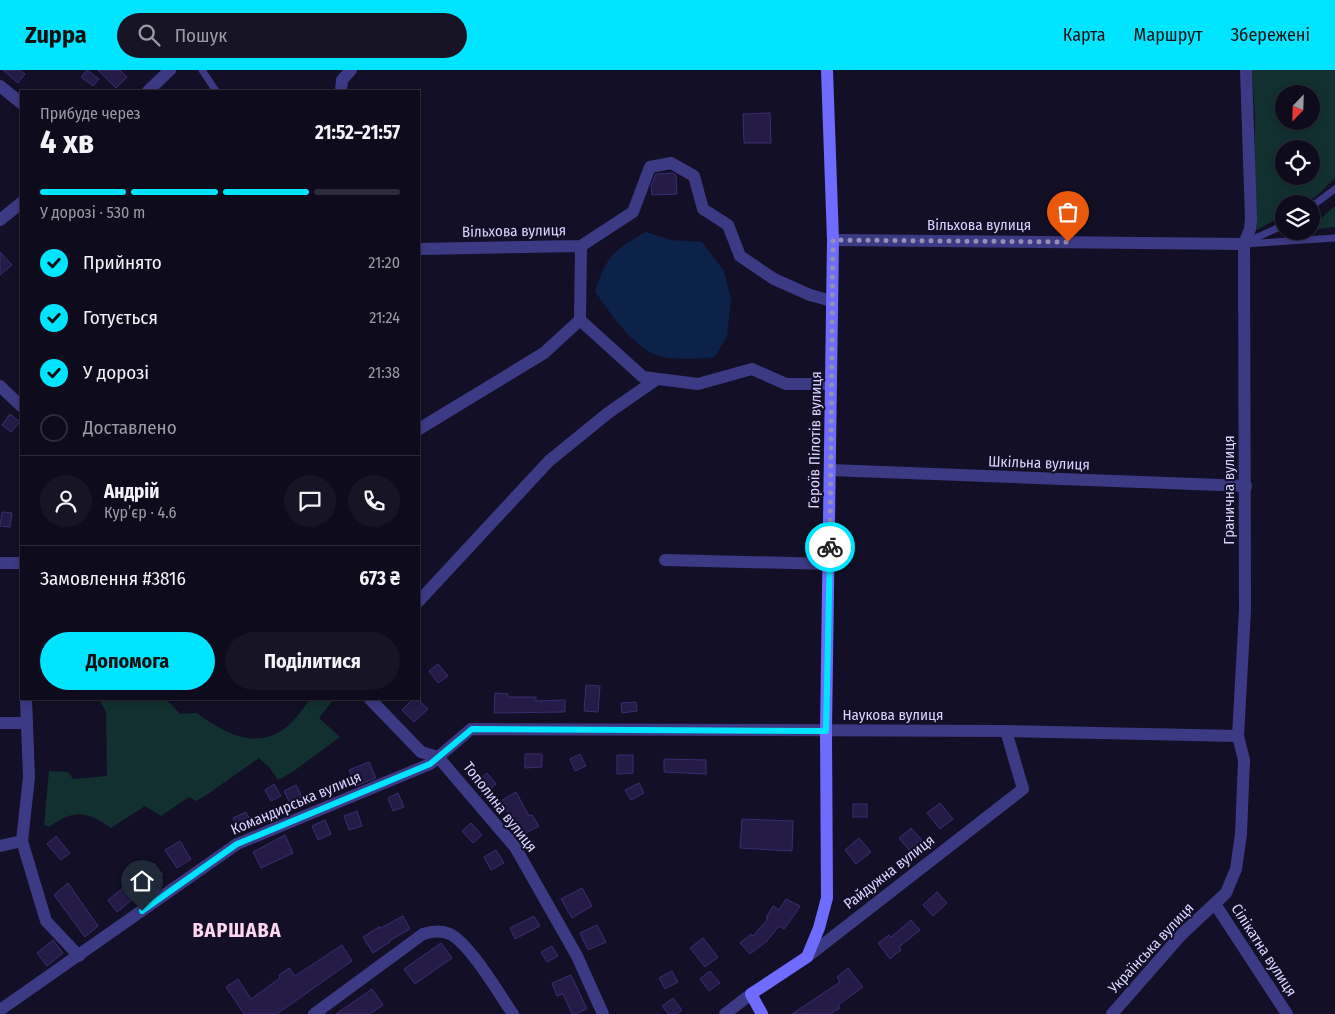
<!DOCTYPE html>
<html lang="uk">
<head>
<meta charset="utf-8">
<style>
  body { margin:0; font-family:"Fira Sans Condensed",sans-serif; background:#171425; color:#f1f3f6; height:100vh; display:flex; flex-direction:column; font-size:19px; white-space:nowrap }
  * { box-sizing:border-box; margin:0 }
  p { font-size:16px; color:#9b9ba3 }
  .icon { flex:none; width:28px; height:28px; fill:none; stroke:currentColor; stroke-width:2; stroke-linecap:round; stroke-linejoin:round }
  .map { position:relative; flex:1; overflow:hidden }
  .drawer { position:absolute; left:20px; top:20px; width:400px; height:610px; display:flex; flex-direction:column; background:#0e0b1c; border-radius:0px; box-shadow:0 2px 8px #0003,0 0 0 1px #2e2b3b }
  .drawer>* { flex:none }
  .needle { width:32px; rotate:203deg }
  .controls { position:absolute; left:1275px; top:15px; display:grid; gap:10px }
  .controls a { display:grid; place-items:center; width:45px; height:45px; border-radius:50%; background:#0e0b1c; box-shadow:0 2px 8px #0003,0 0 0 1px #2e2b3b; font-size:25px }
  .pin { position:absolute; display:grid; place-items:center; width:42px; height:42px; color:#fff; margin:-51px -21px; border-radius:50% 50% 50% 0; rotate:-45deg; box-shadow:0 0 5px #0007 }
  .pin .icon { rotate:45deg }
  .courier { position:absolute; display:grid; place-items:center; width:50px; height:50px; margin:-25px; border:4px solid #00e5ff; border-radius:50%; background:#fff; color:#222; box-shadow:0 1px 6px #0007 }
  .head em { font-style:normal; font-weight:700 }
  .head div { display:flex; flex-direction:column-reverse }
  .head { display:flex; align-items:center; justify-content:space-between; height:85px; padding:0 20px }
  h1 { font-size:32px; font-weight:700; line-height:38px }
  .bar { display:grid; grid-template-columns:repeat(4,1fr); gap:8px 5px; align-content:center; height:60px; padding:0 20px }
  .bar i { height:6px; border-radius:4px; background:#2e2b3b }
  .bar .active { background:#00e5ff }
  .bar p { grid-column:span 4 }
  .line { display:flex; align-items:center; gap:12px; padding:0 20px; border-top:1px solid #2e2b3b }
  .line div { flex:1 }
  .round { display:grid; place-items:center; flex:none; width:52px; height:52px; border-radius:26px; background:#171425 }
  ol { padding:0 20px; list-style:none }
  li { display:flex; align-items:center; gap:15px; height:55px }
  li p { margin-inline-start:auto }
  li .icon { padding:5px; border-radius:50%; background:#00e5ff; color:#111; stroke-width:4 }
  li:last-child { color:#9b9ba3 }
  li i { width:28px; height:28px; border:2px solid #2e2b3b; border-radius:50% }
  .button { display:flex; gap:10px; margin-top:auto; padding:10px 20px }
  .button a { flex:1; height:58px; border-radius:30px; background:#00e5ff; color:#111; font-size:20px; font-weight:700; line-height:58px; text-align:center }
  .button a+a { background:#171425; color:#f1f3f6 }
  header { display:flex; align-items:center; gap:30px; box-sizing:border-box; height:70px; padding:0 25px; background:#00e5ff; color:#111 }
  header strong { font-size:24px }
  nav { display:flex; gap:28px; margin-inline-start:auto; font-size:18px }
  .search { width:350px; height:45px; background:#171425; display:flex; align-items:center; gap:12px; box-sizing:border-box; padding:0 18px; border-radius:28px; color:#9b9ba3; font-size:19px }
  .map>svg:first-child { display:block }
  .green { fill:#12302f; fill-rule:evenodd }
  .water { fill:#0c2248 }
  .building { fill:#241b47; stroke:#3b2d73 }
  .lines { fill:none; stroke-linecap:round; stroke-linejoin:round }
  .lane { stroke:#3d3a85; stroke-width:7 }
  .street { stroke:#3d3a85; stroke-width:12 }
  .secondary { stroke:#6f6bff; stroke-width:12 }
  .done { stroke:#948fb3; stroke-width:5; stroke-dasharray:0 9 }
  .route { stroke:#00e5ff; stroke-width:6 }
  .labels { text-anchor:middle; stroke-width:4; stroke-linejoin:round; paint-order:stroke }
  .street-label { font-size:15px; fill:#d9d4ff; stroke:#130f26 }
  .district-label { font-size:20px; font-weight:bold; letter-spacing:1px; fill:#ffd6f0; stroke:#130f26 }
</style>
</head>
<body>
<header>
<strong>Zuppa</strong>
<div class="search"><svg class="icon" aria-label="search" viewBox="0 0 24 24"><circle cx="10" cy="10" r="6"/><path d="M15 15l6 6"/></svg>Пошук</div>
<nav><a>Карта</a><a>Маршрут</a><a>Збережені</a></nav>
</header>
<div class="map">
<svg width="1335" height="944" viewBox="0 0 1335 944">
  <rect width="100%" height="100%" fill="#130f26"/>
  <g class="green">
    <path d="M1252,0H1335V108C1314,128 1314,134 1284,134V145L1253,162L1255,49ZM1284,24H1311V51H1284ZM1284,79H1311V106H1284Z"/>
    <polygon points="1335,136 1335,157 1311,160 1311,157"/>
    <path d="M99,629H166L180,644L197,643C225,664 260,683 291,653C298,646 304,637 310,629H334L319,648L340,667L291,703L278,710L269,697L259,688L205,726L196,731L189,727L161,746L145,736L111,758C86,741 75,739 49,757L44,755L49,701L68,702L73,709L107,706L106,642Z"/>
  </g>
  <path class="water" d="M646,162L671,170L702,172L724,201L731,229L727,266L715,287C696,289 662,292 646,280C626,266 609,242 595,221C607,186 613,180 646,162Z"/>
  <g class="building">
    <polygon points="3,0 20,0 25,4 18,13"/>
    <polygon points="87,0 99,9 93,16 81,7"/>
    <polygon points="98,0 120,0 127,7 116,18"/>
    <polygon points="770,43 771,73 744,73 743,44"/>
    <polygon points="672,103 676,105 677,124 652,125 651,116 656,104"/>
    <polygon points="0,182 12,195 0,205"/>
    <polygon points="10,344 20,352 11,362 2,355"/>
    <polygon points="2,442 12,443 10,457 0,456"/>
    <polygon points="438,594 448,606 438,613 429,601"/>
    <polygon points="586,615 600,616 598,642 584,641"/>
    <polygon points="495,623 508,624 508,627 536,627 536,631 565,630 565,642 494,643"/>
    <polygon points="413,629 418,629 428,639 414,652 402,640"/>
    <polygon points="636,632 637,641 622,643 621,633"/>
    <polygon points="525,684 542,684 542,697 525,698"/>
    <polygon points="580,684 586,696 575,701 570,689"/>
    <polygon points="617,685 633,685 633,703 617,704"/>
    <polygon points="664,689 706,690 706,704 664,702"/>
    <polygon points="369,692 376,708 356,716 349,700"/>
    <polygon points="487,703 496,714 484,724 475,713"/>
    <polygon points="639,713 644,723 631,730 625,720"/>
    <polygon points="274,714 281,726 271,731 265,720"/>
    <polygon points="296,715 305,733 293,739 284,721"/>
    <polygon points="516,722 529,746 532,745 539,756 520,766 501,731"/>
    <polygon points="398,723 404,737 393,741 388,728"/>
    <polygon points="940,733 953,749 940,759 927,743"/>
    <rect x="853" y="734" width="14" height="13"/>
    <polygon points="357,741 362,756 349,760 344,746"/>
    <polygon points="246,742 253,755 240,761 233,748"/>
    <polygon points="742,749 793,751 792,781 740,778"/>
    <polygon points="325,750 331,764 318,770 312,756"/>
    <polygon points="471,753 482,765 473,773 462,761"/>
    <polygon points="911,758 926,775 913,785 899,768"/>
    <polygon points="285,765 293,783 261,798 253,782"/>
    <polygon points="56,766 70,783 61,790 47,774"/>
    <polygon points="859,768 871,782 856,794 845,780"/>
    <polygon points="180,771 191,789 177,798 165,780"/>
    <polygon points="496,780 504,793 491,800 484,787"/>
    <polygon points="154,793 163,805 117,842 108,830"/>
    <polygon points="68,813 98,856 85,867 54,825"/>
    <polygon points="582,818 592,836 572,848 561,829"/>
    <polygon points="937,822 947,833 933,846 923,835"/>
    <polygon points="786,829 800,836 795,844 784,859 779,856 766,872 750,884 740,873 751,864 753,866 768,849 766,848 773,836 779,840"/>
    <polygon points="403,846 410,859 389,871 390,872 373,883 363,867 379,857 381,858"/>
    <polygon points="534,846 540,856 515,869 510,858"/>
    <polygon points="911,850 920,860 899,877 901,880 890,889 878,873 889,865 891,867"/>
    <polygon points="597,855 606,872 588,880 580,863"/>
    <polygon points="703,868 718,887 705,897 690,878"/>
    <polygon points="53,870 63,883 47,896 37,883"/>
    <polygon points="441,873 452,888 415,914 404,899"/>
    <polygon points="342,875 352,891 277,944 244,944 226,917 238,909 251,929 280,908 279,905 289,898 295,906"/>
    <polygon points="552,876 558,886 547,892 541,882"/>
    <polygon points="848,898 863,917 838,935 840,938 831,944 792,944 840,912 837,907"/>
    <polygon points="672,901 678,912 665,919 659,908"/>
    <polygon points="710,901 720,913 709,921 700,909"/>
    <polygon points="571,905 587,939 575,944 572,944 563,924 557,926 552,913"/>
    <polygon points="372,919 383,935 370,944 336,944"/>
    <polygon points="673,928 682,940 677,944 668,944 662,936"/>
  </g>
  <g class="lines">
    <g class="lane">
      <polyline points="202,0 216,21"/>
      <polyline points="1311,137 1335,119"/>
      <polyline points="1249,171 1284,155"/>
      <polyline points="1244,174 1335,168"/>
    </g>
    <g class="street">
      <polyline points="0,16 21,33"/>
      <polyline points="148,21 170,0"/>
      <polyline points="341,21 342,10 351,0"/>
      <polyline points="0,150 21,133"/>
      <polyline points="833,170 1244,174"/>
      <polyline points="581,176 580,250 643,307 698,314 752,299 786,314 831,314"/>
      <polyline points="419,179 581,176 633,142 650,97 671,93 694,106 703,139 728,155 740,186 774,209 810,225 832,231"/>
      <polyline points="0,316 21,336"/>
      <polyline points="419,359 544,283 580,250"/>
      <polyline points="831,400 1246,416"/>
      <polyline points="665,490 830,494"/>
      <polyline points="0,493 21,493"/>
      <polyline points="419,531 549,391 608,343 657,309"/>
      <polyline points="26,629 29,707 22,771 46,851 79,886"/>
      <polyline points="370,629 421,682 438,687 515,777 577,886 603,944"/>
      <polyline points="0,653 27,653"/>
      <polyline points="0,776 22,771"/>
      <polyline points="1215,834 1287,944"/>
      <polyline points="807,887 1023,719 1006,661"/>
      <polyline points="0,940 237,774 430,694 471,659 1006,661 1238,666"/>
      <path d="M314,944L423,864C432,861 441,860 450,864C470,874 499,924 513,944"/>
      <polyline points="725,944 751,924"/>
      <polyline points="1112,944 1182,864 1226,823 1236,799 1241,764 1244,690 1238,666 1245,540 1244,174 1250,159 1251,149 1246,0"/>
    </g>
    <polyline class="secondary" points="762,944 751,924 807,887 819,858 827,828 826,661 833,170 827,0"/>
  </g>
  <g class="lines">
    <polyline class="done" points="830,477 833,170 1068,172"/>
    <polyline class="route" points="142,841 237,774 430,694 472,659 826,661 830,477"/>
  </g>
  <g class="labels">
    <g class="street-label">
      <text x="979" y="160">Вільхова вулиця</text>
      <text transform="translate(514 161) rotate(-1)" y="5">Вільхова вулиця</text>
      <text transform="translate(815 370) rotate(-89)" y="5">Героїв Пілотів вулиця</text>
      <text transform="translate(1039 393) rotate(2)" y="5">Шкільна вулиця</text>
      <text transform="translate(1229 420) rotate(-90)" y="5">Гранична вулиця</text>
      <text x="893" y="650">Наукова вулиця</text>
      <text transform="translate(296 733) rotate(-23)" y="5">Командирська вулиця</text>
      <text transform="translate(500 737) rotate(52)" y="5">Тополина вулиця</text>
      <text transform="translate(889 802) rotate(-38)" y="5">Райдужна вулиця</text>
      <text transform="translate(1151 878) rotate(-47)" y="5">Українська вулиця</text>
      <text transform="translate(1264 880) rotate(57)" y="5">Сілікатна вулиця</text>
    </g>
    <g class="district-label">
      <text x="237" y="867">ВАРШАВА</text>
    </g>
  </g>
</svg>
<div class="controls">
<a><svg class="needle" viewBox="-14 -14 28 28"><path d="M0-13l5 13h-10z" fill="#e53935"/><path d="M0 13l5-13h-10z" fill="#9b9ba3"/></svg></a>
<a><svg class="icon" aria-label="locate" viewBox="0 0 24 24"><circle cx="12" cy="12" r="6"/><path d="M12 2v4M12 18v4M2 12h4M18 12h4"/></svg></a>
<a><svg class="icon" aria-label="layers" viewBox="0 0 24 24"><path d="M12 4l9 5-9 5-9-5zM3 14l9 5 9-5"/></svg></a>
</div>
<div class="pin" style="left:1068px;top:172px;background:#ea580c"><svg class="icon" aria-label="bag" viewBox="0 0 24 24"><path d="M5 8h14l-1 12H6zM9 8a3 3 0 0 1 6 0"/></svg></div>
<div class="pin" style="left:142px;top:841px;background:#1f2937"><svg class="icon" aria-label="home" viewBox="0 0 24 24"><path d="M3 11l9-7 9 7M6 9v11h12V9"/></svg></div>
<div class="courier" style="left:830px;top:477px"><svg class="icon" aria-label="bike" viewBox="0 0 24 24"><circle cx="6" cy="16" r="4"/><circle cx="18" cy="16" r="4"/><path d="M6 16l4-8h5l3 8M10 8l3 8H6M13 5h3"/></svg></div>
<section class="drawer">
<div class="head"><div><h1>4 хв</h1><p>Прибуде через</p></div><em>21:52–21:57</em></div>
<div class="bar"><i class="active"></i><i class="active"></i><i class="active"></i><i></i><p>У дорозі · 530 m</p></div>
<ol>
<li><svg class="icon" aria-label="check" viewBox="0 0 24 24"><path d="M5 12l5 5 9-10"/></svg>Прийнято<p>21:20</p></li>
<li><svg class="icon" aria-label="check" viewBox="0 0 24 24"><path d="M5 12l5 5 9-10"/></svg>Готується<p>21:24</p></li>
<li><svg class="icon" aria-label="check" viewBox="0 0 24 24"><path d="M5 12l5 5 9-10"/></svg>У дорозі<p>21:38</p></li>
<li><i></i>Доставлено</li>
</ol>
<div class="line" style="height:90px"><a class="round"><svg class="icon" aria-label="person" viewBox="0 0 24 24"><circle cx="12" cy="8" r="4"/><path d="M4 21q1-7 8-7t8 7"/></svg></a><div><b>Андрій</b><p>Кур’єр · 4.6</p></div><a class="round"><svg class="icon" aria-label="chat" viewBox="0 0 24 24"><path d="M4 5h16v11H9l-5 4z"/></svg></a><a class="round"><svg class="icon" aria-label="phone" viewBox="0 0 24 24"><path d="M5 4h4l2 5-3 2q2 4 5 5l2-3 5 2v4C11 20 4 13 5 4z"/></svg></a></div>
<div class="line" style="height:65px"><div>Замовлення #3816</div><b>673 ₴</b></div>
<div class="button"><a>Допомога</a><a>Поділитися</a></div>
</section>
</div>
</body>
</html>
